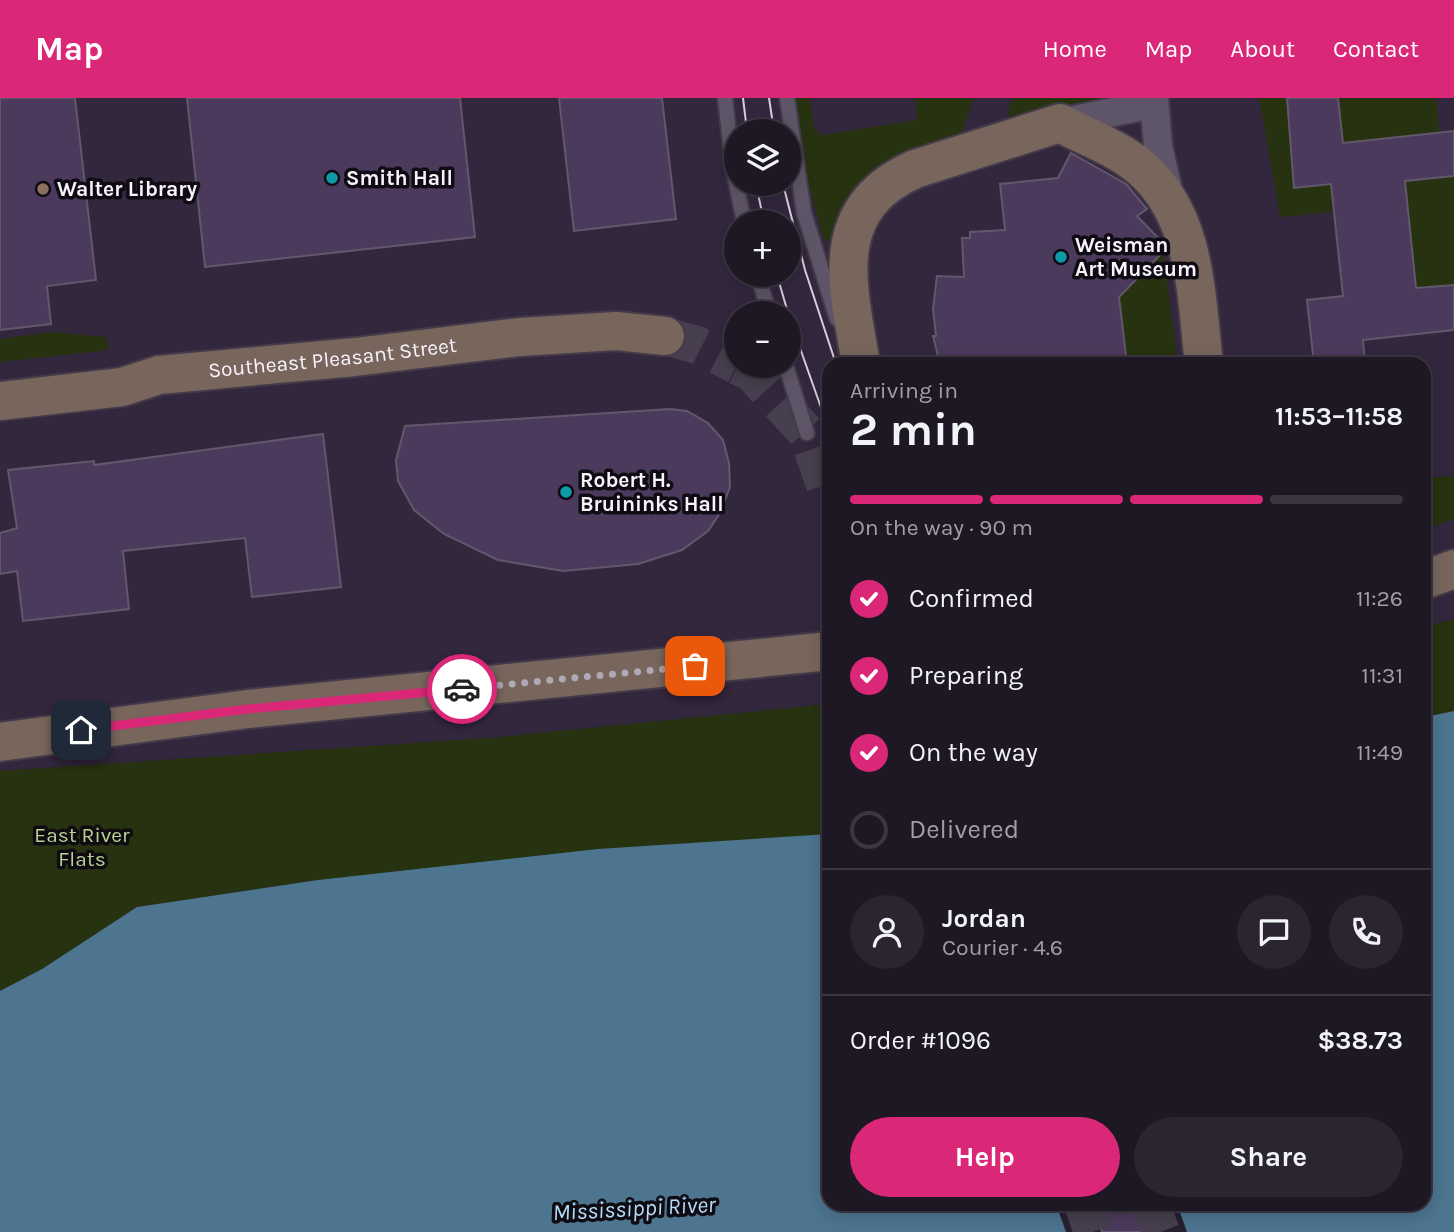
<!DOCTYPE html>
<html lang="en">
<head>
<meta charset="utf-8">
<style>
  body { margin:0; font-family:Karla,sans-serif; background:#2b2431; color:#f1f3f6; height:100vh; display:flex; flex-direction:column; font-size:26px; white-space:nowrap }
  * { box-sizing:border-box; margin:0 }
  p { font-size:23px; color:#a19fa6 }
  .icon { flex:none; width:38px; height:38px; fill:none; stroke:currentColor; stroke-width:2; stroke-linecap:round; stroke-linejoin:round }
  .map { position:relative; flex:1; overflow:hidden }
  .panel { position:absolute; left:822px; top:259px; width:609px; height:854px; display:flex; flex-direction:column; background:#1e1724; border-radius:21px; box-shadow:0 4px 18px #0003,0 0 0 2px #3c3641 }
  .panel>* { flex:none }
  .tools { position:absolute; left:724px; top:21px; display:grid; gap:14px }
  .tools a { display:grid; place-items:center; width:77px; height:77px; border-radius:50%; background:#1e1724; box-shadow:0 4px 18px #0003,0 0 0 2px #3c3641; font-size:35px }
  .pin { position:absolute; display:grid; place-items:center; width:60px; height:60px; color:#fff; margin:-30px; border-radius:14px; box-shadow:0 4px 10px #0006 }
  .courier { position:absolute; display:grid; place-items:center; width:70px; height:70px; margin:-35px; border:5px solid #db2777; border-radius:50%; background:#fff; color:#222; box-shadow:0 2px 9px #0007 }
  .head em { font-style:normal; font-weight:700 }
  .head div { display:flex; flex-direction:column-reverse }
  .head { display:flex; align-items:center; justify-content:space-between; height:119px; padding:0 28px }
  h1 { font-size:46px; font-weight:700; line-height:52px }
  .bar { display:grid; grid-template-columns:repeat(4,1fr); gap:10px 7px; align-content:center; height:84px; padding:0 28px }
  .bar i { height:9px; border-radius:5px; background:#3c3641 }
  .bar .on { background:#db2777 }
  .bar p { grid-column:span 4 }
  .line { display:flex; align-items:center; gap:18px; padding:0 28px; border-top:2px solid #3c3641 }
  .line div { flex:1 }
  .round { display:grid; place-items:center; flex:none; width:74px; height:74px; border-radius:37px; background:#2b2431 }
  ol { padding:0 28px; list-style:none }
  li { display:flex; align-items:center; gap:21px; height:77px }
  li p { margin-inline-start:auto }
  li .icon { padding:7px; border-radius:50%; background:#db2777; color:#fff; stroke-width:4 }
  li:last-child { color:#a19fa6 }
  li i { width:38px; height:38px; border:4px solid #3c3641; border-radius:50% }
  .cta { display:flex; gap:14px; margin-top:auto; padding:14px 28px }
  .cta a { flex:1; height:80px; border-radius:42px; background:#db2777; color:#fff; font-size:28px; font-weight:700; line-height:80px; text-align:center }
  .cta a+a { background:#2b2431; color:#f1f3f6 }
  header { display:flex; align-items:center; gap:42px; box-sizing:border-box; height:98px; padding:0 35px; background:#db2777; color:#fff }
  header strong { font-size:33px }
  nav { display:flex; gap:38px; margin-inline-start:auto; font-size:24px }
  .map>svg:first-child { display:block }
  .built { fill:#33273e; fill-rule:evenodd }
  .green { fill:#273210 }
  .water { fill:#4d758f }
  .pier { fill:#281f30 }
  .building { fill:#4c3a5c; stroke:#62586c; stroke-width:2 }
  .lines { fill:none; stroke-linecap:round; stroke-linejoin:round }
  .secondary-tunnel { stroke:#473f4f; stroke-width:38; stroke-dasharray:38 19; stroke-linecap:butt }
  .lane-casing { stroke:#443b4a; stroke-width:18 }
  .street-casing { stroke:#443b4a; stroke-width:32 }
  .secondary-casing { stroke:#443b4a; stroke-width:42 }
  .lane { stroke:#5f5568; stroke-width:14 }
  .street { stroke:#5f5568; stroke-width:28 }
  .secondary { stroke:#78665c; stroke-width:38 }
  .tram { stroke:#d6d0dc; stroke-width:2 }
  .done { stroke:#afa8b5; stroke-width:7; stroke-dasharray:0 12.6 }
  .route { stroke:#db2777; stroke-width:9 }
  .culture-dot { fill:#0f9aa8; stroke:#0f0b12; stroke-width:2.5 }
  .education-dot { fill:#8d6e63; stroke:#0f0b12; stroke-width:2.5 }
  .labels { text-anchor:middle; stroke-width:7; stroke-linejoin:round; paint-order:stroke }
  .poi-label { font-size:21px; font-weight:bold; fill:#f8f2fd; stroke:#0f0b12; text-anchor:start }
  .street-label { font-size:21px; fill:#f8f2fd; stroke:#0f0b12 }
  .park-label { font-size:21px; fill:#bad18f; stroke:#0f0b12 }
  .water-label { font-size:23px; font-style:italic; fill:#b5dcf6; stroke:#0f0b12 }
</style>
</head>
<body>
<header>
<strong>Map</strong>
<nav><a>Home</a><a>Map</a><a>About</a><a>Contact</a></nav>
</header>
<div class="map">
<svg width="1454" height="1134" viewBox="0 0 1454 1134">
  <rect width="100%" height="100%" fill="#281f30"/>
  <path class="built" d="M0,0H1454V521L1425,529L1424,266H830L829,606L489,640L0,673ZM737,33H789V86H737ZM737,124H789V177H737ZM737,215H789V268H737Z"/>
  <g class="green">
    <path d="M796,0H810L814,29L822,37L917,22L915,0H973L960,42C897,56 848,71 833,142L824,143L805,74Z"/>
    <polygon points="1012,0 1103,0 1006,25"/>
    <polygon points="1259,0 1287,0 1294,90 1343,85 1346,113 1280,119"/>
    <polygon points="1338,0 1436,0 1440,34 1343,45"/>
    <polygon points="1454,78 1454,187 1403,192 1392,85"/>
    <polygon points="1163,154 1178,266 1127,266 1114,163 1133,185"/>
    <polygon points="50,234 107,239 109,252 0,264 0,241"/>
    <polygon points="1454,378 1454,421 1425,432 1425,380"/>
    <polygon points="1454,521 1454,613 1425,619 1424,529"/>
    <polygon points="829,606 829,736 318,782 137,809 42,871 0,893 0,673 489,640"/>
  </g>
  <polygon class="water" points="1454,613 1454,1134 0,1134 0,893 42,871 137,809 318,782 598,751 829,736 830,1106 1424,1106 1425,619"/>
  <polygon class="pier" points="1056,1106 1177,1106 1187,1134 1066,1134"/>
  <g class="building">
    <polygon points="0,0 75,0 96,182 47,188 51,226 0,232"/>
    <polygon points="187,0 460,0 475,139 205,169"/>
    <polygon points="559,0 662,0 676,121 574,133"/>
    <polygon points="1287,0 1338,0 1343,45 1454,33 1454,78 1405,83 1416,190 1454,187 1454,232 1363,242 1365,266 1314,266 1307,202 1343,198 1331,86 1294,90"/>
    <polygon points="1071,55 1126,86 1147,111 1137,118 1164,146 1165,152 1119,199 1127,266 940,266 933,238 936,238 933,211 937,178 964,179 962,140 970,140 970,134 1005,132 1000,86 1058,80"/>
    <polygon points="670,311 687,313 708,325 723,342 729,365 730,389 720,415 708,433 682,452 638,466 563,473 498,462 444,436 414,412 398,383 396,362 405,328"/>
    <polygon points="323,336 341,489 252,499 245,440 123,453 129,511 23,523 17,473 0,476 0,435 17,430 8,372 94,363 94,367"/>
    <polygon points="1092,1106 1149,1106 1159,1134 1102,1134"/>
  </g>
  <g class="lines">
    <g class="secondary-tunnel">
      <polyline points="665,238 697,247 737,267"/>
      <polyline points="738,268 752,275 807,335 830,401"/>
      <polyline points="1083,1106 1093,1134"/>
      <polyline points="1150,1106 1161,1134"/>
    </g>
    <g class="lane-casing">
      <g id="lane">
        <polyline points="725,0 733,70 744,124"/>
        <polyline points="787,0 804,115 837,221"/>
        <polyline points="758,177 769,215"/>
        <polyline points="786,268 807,335"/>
      </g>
    </g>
    <g class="street-casing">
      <g id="street">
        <polyline points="1154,0 1158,48 1170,101"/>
        <polyline points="1060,25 1152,6"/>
      </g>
    </g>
    <g class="secondary-casing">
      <g id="secondary">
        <path d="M861,266C848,188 825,111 915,71L1060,25C1086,39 1118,50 1141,70C1197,118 1196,199 1204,266"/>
        <path id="s1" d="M0,303L122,289L159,277L355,259L520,239L616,233L665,238"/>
        <polyline points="1424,482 1454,471"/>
        <polyline points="0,644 248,611 830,553"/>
      </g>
    </g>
    <use href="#lane" class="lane"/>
    <use href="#street" class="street"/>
    <use href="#secondary" class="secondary"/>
    <g class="tram">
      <polyline points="743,0 747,33"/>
      <polyline points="769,0 774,33"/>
      <polyline points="756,86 764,124"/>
      <polyline points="783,86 805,172 836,266"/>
      <polyline points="777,177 788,215"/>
      <polyline points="789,219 829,332"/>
    </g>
  </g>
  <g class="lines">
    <polyline class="done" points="462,591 695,568"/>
    <polyline class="route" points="81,632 248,611 462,591"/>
  </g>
  <g class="culture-dot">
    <circle cx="332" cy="80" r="7"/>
    <circle cx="1061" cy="159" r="7"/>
    <circle cx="566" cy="394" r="7"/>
  </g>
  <circle class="education-dot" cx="43" cy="91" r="7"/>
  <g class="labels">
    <g class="poi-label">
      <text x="346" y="87">Smith Hall</text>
      <text x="57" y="98">Walter Library</text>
      <text x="1075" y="154">Weisman<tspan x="1075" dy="24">Art Museum</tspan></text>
      <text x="580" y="389">Robert H.<tspan x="580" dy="24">Bruininks Hall</tspan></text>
    </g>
    <g class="street-label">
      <text dy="7" stroke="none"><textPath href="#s1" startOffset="336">Southeast Pleasant Street</textPath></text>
    </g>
    <g class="park-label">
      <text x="82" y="744">East River<tspan x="82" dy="24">Flats</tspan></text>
    </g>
    <g class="water-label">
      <text transform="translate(634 1110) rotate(-3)" y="8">Mississippi River</text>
    </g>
  </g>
</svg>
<div class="tools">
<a><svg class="icon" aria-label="layers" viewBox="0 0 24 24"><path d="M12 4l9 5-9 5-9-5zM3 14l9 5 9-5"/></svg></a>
<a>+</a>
<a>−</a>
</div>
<div class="pin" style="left:695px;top:568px;background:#ea580c"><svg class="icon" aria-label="bag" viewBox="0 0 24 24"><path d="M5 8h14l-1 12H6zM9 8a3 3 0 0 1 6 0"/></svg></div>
<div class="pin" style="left:81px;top:632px;background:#1f2937"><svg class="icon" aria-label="home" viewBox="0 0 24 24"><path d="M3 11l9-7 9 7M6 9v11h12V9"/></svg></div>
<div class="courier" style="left:462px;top:591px"><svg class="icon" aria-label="car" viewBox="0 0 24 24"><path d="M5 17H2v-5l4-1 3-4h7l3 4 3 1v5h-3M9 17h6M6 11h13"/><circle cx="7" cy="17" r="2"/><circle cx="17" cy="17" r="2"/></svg></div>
<section class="panel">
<div class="head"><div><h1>2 min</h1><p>Arriving in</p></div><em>11:53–11:58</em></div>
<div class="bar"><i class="on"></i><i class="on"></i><i class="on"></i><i></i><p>On the way · 90 m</p></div>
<ol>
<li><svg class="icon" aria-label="check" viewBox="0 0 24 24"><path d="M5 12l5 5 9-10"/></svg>Confirmed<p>11:26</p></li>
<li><svg class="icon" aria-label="check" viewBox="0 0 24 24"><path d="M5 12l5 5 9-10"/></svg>Preparing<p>11:31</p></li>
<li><svg class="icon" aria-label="check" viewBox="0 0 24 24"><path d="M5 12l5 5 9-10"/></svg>On the way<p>11:49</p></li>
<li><i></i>Delivered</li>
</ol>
<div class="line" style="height:126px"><a class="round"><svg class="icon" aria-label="person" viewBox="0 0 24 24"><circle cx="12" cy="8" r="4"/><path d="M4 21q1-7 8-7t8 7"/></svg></a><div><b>Jordan</b><p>Courier · 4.6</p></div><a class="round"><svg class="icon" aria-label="chat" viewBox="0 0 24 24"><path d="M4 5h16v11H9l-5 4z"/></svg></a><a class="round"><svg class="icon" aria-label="phone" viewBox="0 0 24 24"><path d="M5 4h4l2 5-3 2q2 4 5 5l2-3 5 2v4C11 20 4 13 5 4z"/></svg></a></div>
<div class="line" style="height:91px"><div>Order #1096</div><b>$38.73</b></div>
<div class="cta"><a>Help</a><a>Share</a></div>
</section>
</div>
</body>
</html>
